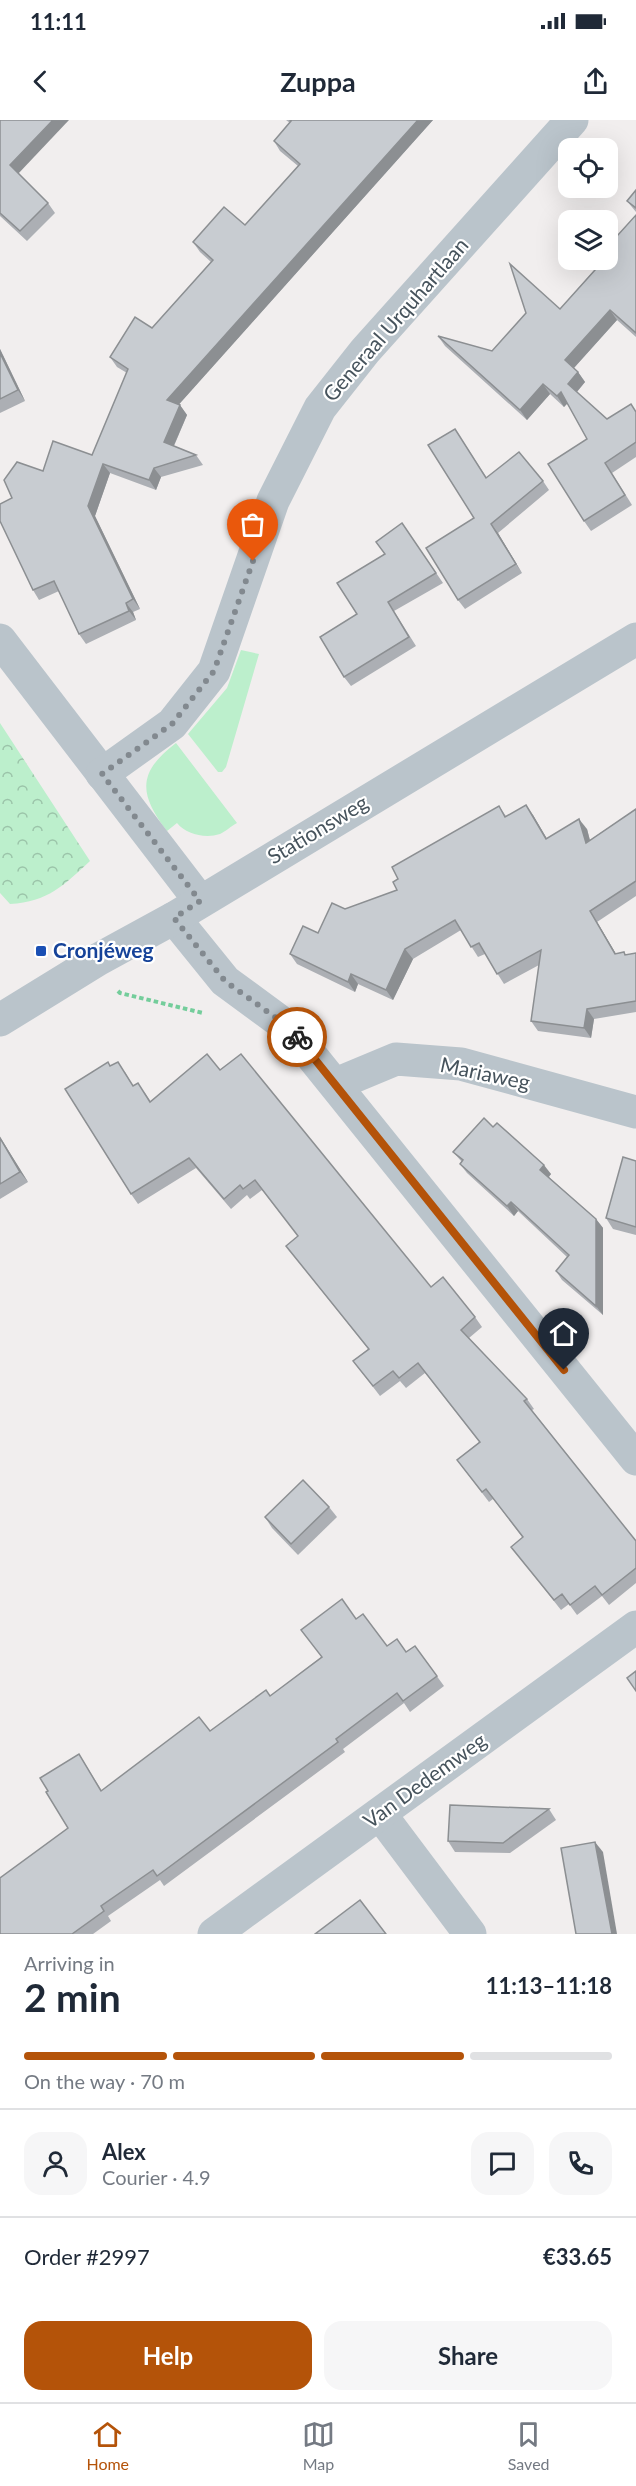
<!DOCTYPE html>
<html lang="en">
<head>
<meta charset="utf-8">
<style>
  body { margin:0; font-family:Lato,sans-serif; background:#f6f6f7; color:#1f2937; height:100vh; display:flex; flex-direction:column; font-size:22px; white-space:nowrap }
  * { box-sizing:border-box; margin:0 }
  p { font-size:20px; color:#747a83 }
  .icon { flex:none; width:33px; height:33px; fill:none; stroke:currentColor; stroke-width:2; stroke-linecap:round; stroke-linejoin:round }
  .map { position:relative; height:1814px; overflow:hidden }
  .side { display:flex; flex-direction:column; background:#fff; flex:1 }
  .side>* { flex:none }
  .tools { position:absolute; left:558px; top:18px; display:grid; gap:12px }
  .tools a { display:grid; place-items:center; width:60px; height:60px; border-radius:12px; background:#fff; box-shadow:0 6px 24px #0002; font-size:30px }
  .pin { position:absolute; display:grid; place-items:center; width:51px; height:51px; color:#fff; margin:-62px -26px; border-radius:50% 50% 50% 0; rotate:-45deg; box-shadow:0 0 6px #0007 }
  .pin .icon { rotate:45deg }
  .courier { position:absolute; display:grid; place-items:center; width:60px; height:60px; margin:-30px; border:4px solid #b45309; border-radius:50%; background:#fff; color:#222; box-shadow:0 2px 8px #0007 }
  .summary em { font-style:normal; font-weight:700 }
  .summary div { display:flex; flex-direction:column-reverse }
  .summary { display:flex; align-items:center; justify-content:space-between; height:102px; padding:0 24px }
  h1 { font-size:39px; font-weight:700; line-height:45px }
  .bar { display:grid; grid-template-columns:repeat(4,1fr); gap:9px 6px; align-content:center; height:72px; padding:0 24px }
  .bar i { height:8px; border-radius:4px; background:#e0e1e3 }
  .bar .active { background:#b45309 }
  .bar p { grid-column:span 4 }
  .line { display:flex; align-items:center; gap:15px; padding:0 24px; border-top:2px solid #e0e1e3 }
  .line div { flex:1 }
  .round { display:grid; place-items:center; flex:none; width:63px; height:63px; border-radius:18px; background:#f6f6f7 }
  .action { display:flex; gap:12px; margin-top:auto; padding:12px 24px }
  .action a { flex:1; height:69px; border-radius:18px; background:#b45309; color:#fff; font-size:24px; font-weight:700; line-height:69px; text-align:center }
  .action a+a { background:#f6f6f7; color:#1f2937 }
  .status { display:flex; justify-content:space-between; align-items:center; height:42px; padding:0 30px; background:#fff; direction:ltr }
  .status svg { height:16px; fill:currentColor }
  header { display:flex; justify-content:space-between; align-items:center; height:78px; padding:0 24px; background:#fff; font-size:27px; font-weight:700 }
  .dock { display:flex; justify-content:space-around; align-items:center; height:84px; border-top:2px solid #e0e1e3; background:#fff; font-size:16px; color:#747a83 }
  .dock a { display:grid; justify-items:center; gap:3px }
  .dock .active { color:#b45309 }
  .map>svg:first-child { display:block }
  .grass { fill:#bcefcc }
  .forest { fill:url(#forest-crowns) }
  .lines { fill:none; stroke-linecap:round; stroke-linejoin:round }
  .path { stroke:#74cd9b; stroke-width:4; stroke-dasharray:4.5 3; stroke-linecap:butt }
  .minor { stroke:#bac4cb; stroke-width:33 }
  .wall { fill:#acafb4 }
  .shaded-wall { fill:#8c8f92 }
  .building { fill:#c8ccd1; stroke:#8c8f92; stroke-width:1.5 }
  .done { stroke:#82898f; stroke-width:6; stroke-dasharray:0 10.8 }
  .route { stroke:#b45309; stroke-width:8 }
  .transit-dot { fill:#1a4fb4; stroke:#fff; stroke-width:2 }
  .labels { text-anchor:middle; stroke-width:4.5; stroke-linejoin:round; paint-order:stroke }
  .street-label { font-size:21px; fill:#46535c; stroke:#fff }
  .transit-label { font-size:21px; font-weight:bold; fill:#164399; stroke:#fff; text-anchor:start }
</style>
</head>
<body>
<div class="status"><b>11:11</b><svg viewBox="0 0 49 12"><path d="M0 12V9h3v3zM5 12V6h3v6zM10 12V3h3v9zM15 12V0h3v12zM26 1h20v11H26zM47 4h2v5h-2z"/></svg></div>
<header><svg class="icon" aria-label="back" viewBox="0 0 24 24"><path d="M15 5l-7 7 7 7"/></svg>Zuppa<svg class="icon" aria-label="share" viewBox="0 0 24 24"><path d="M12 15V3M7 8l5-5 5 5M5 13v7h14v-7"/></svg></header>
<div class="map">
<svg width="636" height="1814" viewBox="0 0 636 1814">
  <defs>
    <pattern id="forest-crowns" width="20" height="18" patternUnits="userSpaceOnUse" patternTransform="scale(1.5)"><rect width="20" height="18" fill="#bcefcc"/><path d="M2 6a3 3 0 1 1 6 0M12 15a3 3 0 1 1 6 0" fill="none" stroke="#9bc4a9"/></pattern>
  </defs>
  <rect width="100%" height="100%" fill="#f1eeee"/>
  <g class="grass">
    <polygon points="241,530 259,534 226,647 222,652 218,652 188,614 227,568"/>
    <path d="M176,623L237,703C231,706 225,712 220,714C205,719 186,714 177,703L167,711C138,673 138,652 176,623Z"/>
  </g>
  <path class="forest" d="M0,603L90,741C64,765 48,782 10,784L0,773Z"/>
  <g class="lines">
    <polyline class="path" points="118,871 120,873 203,893"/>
    <g class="minor">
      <polyline points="0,520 200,781"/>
      <polyline points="102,654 172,604 214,551 273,381 320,288 365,231 572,0"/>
      <polyline points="174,798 225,861 289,908 636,1339"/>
      <polyline points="0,900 99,839 174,798 636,519"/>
      <polyline points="336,964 396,939 461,944 636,992"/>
      <polyline points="380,1694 470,1814"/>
      <polyline points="214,1814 636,1507"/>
    </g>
  </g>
  <g class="wall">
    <polygon points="0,0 19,54 48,83 55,93 27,121 0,96"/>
    <polygon points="286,0 433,0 179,284 187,295 174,326 196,335 203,345 161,357 156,370 110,353 95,396 140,489 133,492 136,500 86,524 79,514 59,471 39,480 33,470 12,378 43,351 92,335 127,253 117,247 110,237 152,208 211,142 200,132 193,122 245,105 298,46 280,31 274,21 290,3"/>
    <polygon points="636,70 636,92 627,81"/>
    <polygon points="636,95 636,217 617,200 574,248 578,252 585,262 577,272 607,299 636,291 636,337 612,353 632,385 591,411 584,401 587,319 567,283 564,287 550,274 527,300 445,226 438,216 492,231 560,189 611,131 608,126"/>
    <polygon points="0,229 25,281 0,293"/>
    <polygon points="455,309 487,358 543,361 549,370 498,413 522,453 465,489 458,480 474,398"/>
    <polygon points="402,403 443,463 394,491 416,526 351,566 344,557 357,494 385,434"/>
    <polygon points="499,686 506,696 533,695 547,719 587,709 590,720 636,689 636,776 597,802 616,834 626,835 636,833 636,892 594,899 591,918 538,911 531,901 539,845 504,864 485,834 478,837 461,810 413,839 393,880 358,864 355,872 297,844 290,834 318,813 345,789 397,770 398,759"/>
    <polygon points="110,946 125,952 133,966 145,973 151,982 220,950 431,1167 475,1197 482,1207 469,1218 527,1279 534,1289 532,1290 636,1421 636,1463 609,1485 602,1476 577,1495 569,1484 561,1490 511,1427 523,1418 493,1379 489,1382 457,1340 479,1322 425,1253 406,1268 400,1261 380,1276 353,1241 368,1229 286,1126 298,1116 262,1070 250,1079 247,1075 231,1089 196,1048 138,1084 131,1074"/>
    <polygon points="493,1007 551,1054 549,1057 596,1099 603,1108 603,1195 562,1160 556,1151 567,1137 518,1091 514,1096 467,1053 460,1044 462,1042 453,1032"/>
    <polygon points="0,1017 28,1062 0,1079"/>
    <polygon points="636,1041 636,1115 613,1109 606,1098"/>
    <polygon points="329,1387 337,1397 298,1435 272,1408 265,1397"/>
    <polygon points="356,1499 387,1526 406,1532 415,1526 444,1566 410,1592 404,1583 343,1629 345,1632 164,1766 160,1760 108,1796 111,1801 93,1814 0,1814 68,1708 48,1671 79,1634 102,1671 210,1611 270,1576 321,1537"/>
    <polygon points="549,1689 556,1700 510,1733 455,1732 448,1721"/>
  </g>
  <g class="shaded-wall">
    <polygon points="53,0 69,0 17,55 10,45"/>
    <polygon points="418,0 433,0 174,290 167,280"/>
    <polygon points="610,190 617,200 572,250 565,240"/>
    <polygon points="0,229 25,281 18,270 0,233"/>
    <polygon points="578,252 585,262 575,274 568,264"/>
    <polygon points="543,264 550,274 527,300 520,290"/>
    <polygon points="561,272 568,283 564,287 557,276"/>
    <polygon points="180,285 187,295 171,332 164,322"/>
    <polygon points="103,344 110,353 95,396 140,489 133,479 88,386"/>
    <polygon points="154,348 161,357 156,370 149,360"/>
    <polygon points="491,404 498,413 522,453 516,444"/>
    <polygon points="126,483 133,492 136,500 129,491"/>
    <polygon points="526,685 533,695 553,729 546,719"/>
    <polygon points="579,699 587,709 593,733 586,723"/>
    <polygon points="590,791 597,802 622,844 615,834"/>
    <polygon points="405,829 413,839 393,880 386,870"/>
    <polygon points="351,854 358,864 355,872 348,862"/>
    <polygon points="587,889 594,899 591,918 584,908"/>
    <polygon points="0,1017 28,1062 20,1052"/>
    <polygon points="544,1045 551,1054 547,1059 540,1050"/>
    <polygon points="511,1082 518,1091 514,1096 507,1086"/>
    <polygon points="596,1099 603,1108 603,1195 596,1186"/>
    <polygon points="595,1722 603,1732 617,1814 612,1814"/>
  </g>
  <g class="building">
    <polygon points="0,0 53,0 10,45 48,83 20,111 0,93"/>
    <polygon points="290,0 418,0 167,280 180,285 164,322 196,335 154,348 149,360 103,344 88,386 133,479 126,483 129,491 79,514 54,461 33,470 0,401 0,384 12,378 4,360 17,342 43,351 53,321 92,335 128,249 110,237 135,197 152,208 213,140 193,122 224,87 245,105 300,44 274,21 291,1"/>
    <polygon points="636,70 636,88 627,81"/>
    <polygon points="636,95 636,213 610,190 565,240 578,252 568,264 607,299 631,284 636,292 636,322 605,343 625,375 584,401 548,344 587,319 561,272 557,276 543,264 520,290 438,216 492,231 526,193 510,144 560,189 604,140 608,140 608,135 612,130 608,126"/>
    <polygon points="0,233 18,270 0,279"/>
    <polygon points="455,309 486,358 519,332 543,361 491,404 516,444 458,480 426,428 474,398 428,325"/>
    <polygon points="402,403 436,453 388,482 409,517 344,557 320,517 357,494 337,463 385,434 376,422"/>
    <polygon points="526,685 546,719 579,699 586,723 636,689 636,761 590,791 615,834 624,832 625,835 636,833 636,881 587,889 584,908 531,901 541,830 497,854 479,823 471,827 455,800 405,829 386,870 351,854 348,862 290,834 303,806 318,813 332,783 345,789 397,770 393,762 398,759 392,747 499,686 505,697"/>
    <polygon points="207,934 220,950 241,934 431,1167 443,1157 475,1197 461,1210 527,1279 524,1281 636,1421 636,1448 602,1475 595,1466 570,1485 562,1474 554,1480 511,1427 523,1417 486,1369 482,1372 457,1340 480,1322 418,1243 399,1258 393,1251 373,1266 353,1241 369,1229 286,1126 298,1116 255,1060 243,1069 240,1065 224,1079 189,1038 131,1074 65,969 108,942 110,946 118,942 133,966 138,963 150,982"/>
    <polygon points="484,998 493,1007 497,1003 544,1045 540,1050 596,1099 596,1186 556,1151 569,1135 511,1082 507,1086 460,1044 463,1040 453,1032"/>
    <polygon points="0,1018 20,1052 0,1064"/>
    <polygon points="623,1037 636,1041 636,1107 606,1098"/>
    <polygon points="303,1360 329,1387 291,1424 265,1397"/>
    <polygon points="342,1479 356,1499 363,1494 387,1526 397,1519 406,1532 415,1526 437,1556 403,1581 397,1573 336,1619 338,1622 157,1756 153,1750 101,1786 104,1791 72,1814 0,1814 0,1758 68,1708 46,1672 48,1671 40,1658 79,1634 101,1671 199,1597 210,1611 266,1570 270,1576 322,1537 301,1510"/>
    <polygon points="636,1551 636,1571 627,1558"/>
    <polygon points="450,1685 549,1689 503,1723 448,1721"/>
    <polygon points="595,1722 612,1814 576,1814 561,1728"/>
    <polygon points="360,1780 386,1814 315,1814"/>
  </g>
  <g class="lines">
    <polyline class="done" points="253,441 214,551 172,604 102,654 200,781 174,798 225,861 290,908 297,917"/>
    <polyline class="route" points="297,917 564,1250"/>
  </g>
  <rect class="transit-dot" x="35" y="825" width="12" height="12" rx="3"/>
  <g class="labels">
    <g class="street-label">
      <text transform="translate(396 200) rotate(-49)" y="7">Generaal Urquhartlaan</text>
      <text transform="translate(318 710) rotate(-31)" y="7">Stationsweg</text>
      <text transform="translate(485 954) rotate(12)" y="7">Mariaweg</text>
      <text transform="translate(425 1661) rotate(-36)" y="7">Van Dedemweg</text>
    </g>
    <g class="transit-label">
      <text x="53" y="838">Cronjéweg</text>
    </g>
  </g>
</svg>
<div class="tools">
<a><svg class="icon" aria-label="locate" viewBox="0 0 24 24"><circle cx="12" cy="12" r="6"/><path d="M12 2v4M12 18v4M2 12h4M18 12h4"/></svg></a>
<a><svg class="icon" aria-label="layers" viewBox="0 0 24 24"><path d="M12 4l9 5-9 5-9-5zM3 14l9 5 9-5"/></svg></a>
</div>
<div class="pin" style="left:253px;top:441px;background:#ea580c"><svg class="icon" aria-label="bag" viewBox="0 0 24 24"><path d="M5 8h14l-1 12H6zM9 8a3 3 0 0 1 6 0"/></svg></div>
<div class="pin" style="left:564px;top:1250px;background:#1f2937"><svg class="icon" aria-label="home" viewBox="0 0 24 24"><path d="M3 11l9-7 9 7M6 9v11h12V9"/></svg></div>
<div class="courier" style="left:297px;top:917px"><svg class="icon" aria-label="bike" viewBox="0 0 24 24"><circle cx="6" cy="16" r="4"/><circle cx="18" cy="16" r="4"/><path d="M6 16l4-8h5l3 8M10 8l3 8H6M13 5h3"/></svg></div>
</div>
<section class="side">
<div class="summary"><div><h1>2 min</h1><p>Arriving in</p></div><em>11:13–11:18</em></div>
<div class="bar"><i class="active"></i><i class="active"></i><i class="active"></i><i></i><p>On the way · 70 m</p></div>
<div class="line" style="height:108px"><a class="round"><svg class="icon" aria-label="person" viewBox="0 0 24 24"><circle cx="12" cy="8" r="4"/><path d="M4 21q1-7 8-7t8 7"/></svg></a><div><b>Alex</b><p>Courier · 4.9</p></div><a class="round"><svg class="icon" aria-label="chat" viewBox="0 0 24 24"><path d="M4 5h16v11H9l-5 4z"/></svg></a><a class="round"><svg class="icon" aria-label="phone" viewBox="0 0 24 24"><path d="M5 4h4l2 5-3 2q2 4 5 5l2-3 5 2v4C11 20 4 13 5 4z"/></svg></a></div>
<div class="line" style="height:78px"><div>Order #2997</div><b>€33.65</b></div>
<div class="action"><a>Help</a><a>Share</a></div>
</section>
<nav class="dock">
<a class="active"><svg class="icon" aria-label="home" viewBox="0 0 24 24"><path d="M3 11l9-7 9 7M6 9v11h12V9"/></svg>Home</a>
<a><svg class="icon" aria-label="map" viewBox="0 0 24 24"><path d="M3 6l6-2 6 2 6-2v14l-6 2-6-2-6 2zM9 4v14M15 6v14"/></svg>Map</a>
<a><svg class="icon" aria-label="saved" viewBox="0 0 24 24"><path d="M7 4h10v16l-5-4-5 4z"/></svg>Saved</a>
</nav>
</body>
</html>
